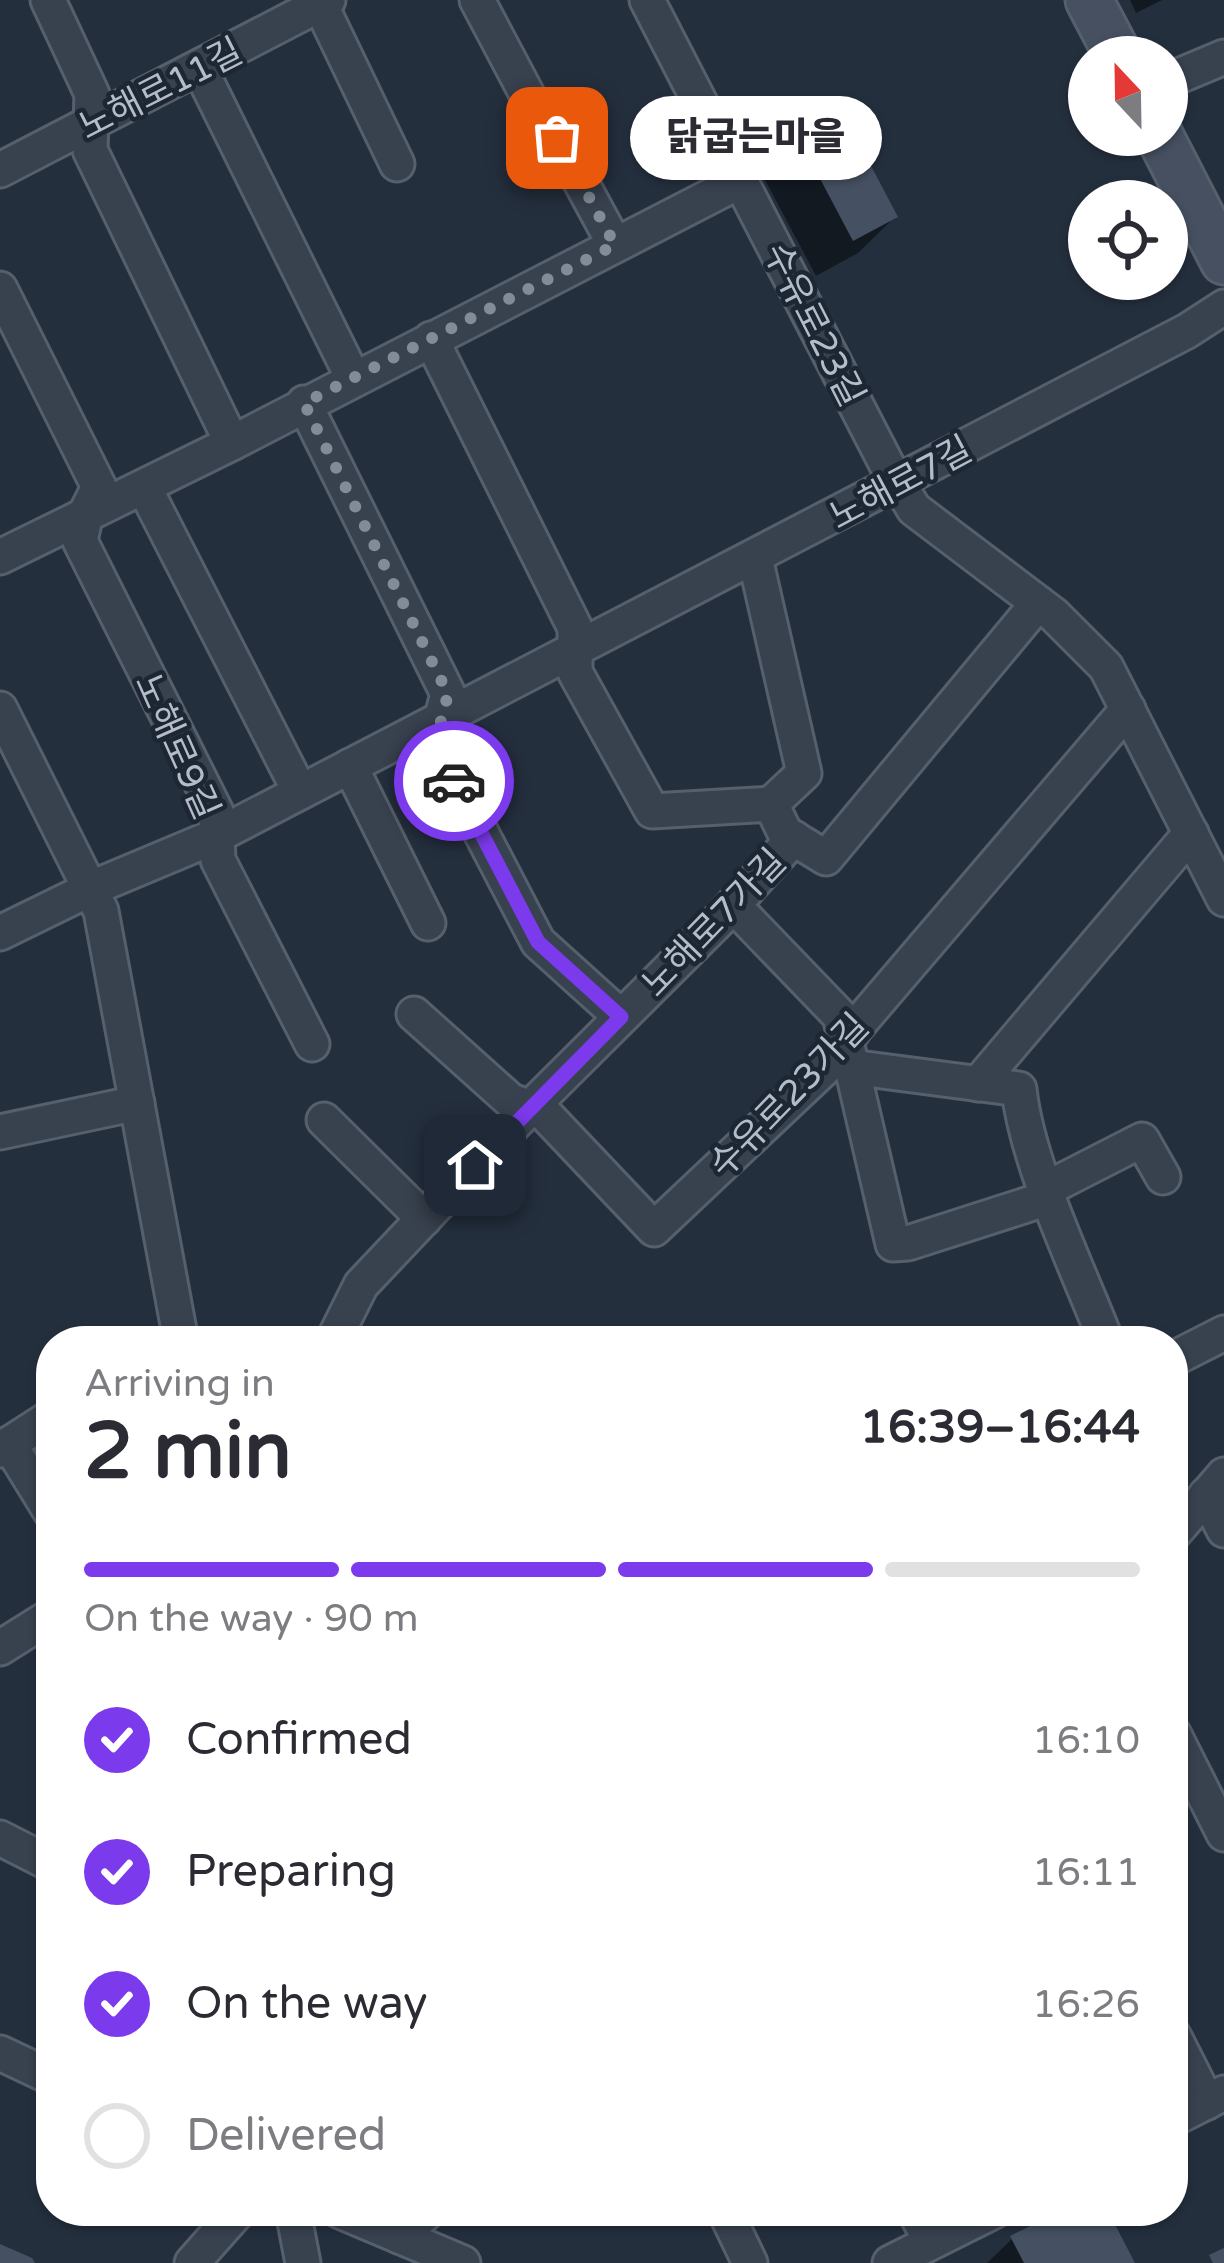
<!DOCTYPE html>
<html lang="en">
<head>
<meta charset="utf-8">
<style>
  body { margin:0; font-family:"Varela Round","Noto Sans KR",sans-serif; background:#f2f2f3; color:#2b2b33; height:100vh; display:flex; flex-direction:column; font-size:45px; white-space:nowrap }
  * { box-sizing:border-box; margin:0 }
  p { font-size:39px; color:#7c7c81 }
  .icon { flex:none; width:66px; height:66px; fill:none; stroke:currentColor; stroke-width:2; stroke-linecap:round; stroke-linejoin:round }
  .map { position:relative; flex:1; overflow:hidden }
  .drawer { position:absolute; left:36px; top:1326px; width:1152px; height:900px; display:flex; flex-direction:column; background:#fff; border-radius:48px; box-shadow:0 3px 9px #0004 }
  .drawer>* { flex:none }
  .needle { width:78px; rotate:338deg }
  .tools { position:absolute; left:1068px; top:36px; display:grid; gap:24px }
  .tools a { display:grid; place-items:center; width:120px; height:120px; border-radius:50%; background:#fff; box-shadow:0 3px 9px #0004; font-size:60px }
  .pin { position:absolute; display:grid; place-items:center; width:102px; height:102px; color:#fff; margin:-51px; border-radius:24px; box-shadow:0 6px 18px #0006 }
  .courier { position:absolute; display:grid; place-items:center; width:120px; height:120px; margin:-60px; border:9px solid #7c3aed; border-radius:50%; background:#fff; color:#222; box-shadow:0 3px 15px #0007 }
  .bubble { position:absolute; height:84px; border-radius:42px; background:#fff; box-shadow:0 3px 9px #0004; font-size:39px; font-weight:800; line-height:84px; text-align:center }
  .summary em { font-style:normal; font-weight:800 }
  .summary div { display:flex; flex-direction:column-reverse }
  .summary { display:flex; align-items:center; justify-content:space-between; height:204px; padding:0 48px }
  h1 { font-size:78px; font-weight:800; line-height:90px }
  .bar { display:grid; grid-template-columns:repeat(4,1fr); gap:18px 12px; align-content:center; height:144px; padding:0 48px }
  .bar i { height:15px; border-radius:9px; background:#e1e1e2 }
  .bar .on { background:#7c3aed }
  .bar p { grid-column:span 4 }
  ol { padding:0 48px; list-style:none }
  li { display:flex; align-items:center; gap:36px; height:132px }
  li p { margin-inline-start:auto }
  li .icon { padding:12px; border-radius:50%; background:#7c3aed; color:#fff; stroke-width:4 }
  li:last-child { color:#7c7c81 }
  li i { width:66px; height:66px; border:6px solid #e1e1e2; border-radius:50% }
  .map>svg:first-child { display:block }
  .shadow { fill:#0007 }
  .building { fill:#455162 }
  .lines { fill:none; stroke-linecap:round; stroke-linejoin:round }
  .street-casing { stroke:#565f6c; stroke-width:39 }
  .secondary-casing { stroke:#565f6c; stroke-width:51 }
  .street { stroke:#38414e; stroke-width:33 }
  .secondary { stroke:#465061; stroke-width:45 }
  .done { stroke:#828b98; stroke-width:12; stroke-dasharray:0 21.6 }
  .route { stroke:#7c3aed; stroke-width:15 }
  .labels { text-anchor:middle; stroke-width:9; stroke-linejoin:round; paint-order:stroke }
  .street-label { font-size:36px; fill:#b4bcc9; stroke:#1d2633 }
</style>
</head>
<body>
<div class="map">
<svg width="1224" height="2263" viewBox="0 0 1224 2263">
  <rect width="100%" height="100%" fill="#242f3e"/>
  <g class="shadow">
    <polygon points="1130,0 1162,0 1136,13"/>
    <polygon points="800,139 895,217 858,253 816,276 763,176"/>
    <polygon points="1066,2211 1105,2211 1131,2263 987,2263 1012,2239"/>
  </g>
  <g class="building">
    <polygon points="843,113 898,217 853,241 798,137"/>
    <polygon points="1060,2211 1108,2211 1135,2263 1024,2263 1010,2236"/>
    <polygon points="0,2244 32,2258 35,2263 0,2263"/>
    <polygon points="1224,2248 1224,2263 1213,2263 1209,2255"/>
  </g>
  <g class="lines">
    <g class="street-casing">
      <g id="street">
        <polyline points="48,0 92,94 90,150 232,443"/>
        <polyline points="477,0 531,102"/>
        <polyline points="647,0 887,465 914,509 1054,615 1106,667 1224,899"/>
        <polyline points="320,4 397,164"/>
        <polyline points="199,67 353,378"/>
        <polyline points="1167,81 1224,57"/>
        <polyline points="557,138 615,245"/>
        <polyline points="0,170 328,0"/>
        <polyline points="0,289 99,487 86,513 80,541 216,812 218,860 312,1044"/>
        <polyline points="431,339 575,628 575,672 652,811 771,804"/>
        <polyline points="304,403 448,694 435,744 538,942 621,1017"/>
        <polyline points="144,487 300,792"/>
        <polyline points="0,557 232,443 742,180"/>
        <polyline points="755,558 804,773 771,804 785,833 826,858 1038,603"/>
        <polyline points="0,709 101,911 181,1341"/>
        <polyline points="350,766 428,923"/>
        <polyline points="733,905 840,1016 893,1244 908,1243 1042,1200 1056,1184 1142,1140 1163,1177"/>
        <polyline points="0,933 92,888 216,836 1187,331 1224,307"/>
        <polyline points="414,1014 511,1101 543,1112 654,1229 831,1062 856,1027 1128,709"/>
        <path d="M851,1067L1019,1089C1027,1164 1078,1269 1106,1341"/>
        <polyline points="978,1084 1191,833"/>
        <polyline points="324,1120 424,1219"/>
        <polyline points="0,1132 137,1103"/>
        <polyline points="333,1341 361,1285 500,1138 723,916 794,838"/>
        <polyline points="1173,1359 1224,1333"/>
        <polyline points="9,1444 51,1512"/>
        <polyline points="0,1450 51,1417"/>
        <polyline points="1206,1495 1224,1530"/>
        <polyline points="1173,1534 1224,1475"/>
        <polyline points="0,1648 51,1616"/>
        <polyline points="1173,1733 1224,1834"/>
        <polyline points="0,1838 51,1864"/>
        <polyline points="1173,2035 1207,2102"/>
        <polyline points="0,2053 51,2077"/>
        <polyline points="1173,2119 1224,2093"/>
        <polyline points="293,2211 303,2263"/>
        <polyline points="340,2211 463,2263"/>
        <polyline points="725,2211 750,2263"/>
        <polyline points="915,2211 931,2242"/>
        <polyline points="399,2236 428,2211"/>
        <polyline points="192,2263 238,2211"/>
        <polyline points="890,2263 994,2211"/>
      </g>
    </g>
    <g class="secondary-casing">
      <g id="secondary">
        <polyline points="1089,0 1119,57"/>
        <polyline points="1159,135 1224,261"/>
      </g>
    </g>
    <use href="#street" class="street"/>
    <use href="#secondary" class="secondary"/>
  </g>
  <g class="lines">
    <polyline class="done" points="454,781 435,744 448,694 304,403 615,245 557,138"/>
    <polyline class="route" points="454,781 538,942 621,1017 475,1165"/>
  </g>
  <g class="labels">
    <g class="street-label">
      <text transform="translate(160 88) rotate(-27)" y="13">노해로11길</text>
      <text transform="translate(815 324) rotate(63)" y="13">수유로23길</text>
      <text transform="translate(900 482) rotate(-28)" y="13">노해로7길</text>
      <text transform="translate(178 746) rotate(66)" y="13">노해로9길</text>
      <text transform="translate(713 922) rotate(-46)" y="13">노해로7가길</text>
      <text transform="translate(788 1095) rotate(-46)" y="13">수유로23가길</text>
    </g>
  </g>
</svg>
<div class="tools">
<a><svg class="needle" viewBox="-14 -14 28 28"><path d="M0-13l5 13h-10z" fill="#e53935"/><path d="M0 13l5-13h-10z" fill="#7c7c81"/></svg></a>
<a><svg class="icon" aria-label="locate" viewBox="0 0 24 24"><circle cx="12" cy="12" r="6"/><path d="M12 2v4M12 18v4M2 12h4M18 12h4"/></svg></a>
</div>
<div class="pin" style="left:557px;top:138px;background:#ea580c"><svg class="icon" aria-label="bag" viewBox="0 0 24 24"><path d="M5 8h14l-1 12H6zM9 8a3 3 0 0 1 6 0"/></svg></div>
<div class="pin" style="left:475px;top:1165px;background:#1f2937"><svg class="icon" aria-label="home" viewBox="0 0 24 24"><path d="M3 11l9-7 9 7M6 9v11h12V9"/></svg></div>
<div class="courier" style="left:454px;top:781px"><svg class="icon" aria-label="car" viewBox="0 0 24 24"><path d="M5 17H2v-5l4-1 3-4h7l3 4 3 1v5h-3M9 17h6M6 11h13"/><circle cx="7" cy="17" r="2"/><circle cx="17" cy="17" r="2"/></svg></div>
<div class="bubble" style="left:630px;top:96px;width:252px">닭굽는마을</div>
<section class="drawer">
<div class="summary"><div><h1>2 min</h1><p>Arriving in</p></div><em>16:39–16:44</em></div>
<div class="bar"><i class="on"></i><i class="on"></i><i class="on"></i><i></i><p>On the way · 90 m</p></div>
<ol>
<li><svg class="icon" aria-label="check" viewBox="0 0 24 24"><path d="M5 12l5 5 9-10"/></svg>Confirmed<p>16:10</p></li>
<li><svg class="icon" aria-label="check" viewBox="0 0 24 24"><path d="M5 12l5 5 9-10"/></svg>Preparing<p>16:11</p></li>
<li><svg class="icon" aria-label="check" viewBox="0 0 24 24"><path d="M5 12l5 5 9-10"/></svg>On the way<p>16:26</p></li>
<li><i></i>Delivered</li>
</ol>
</section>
</div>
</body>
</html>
